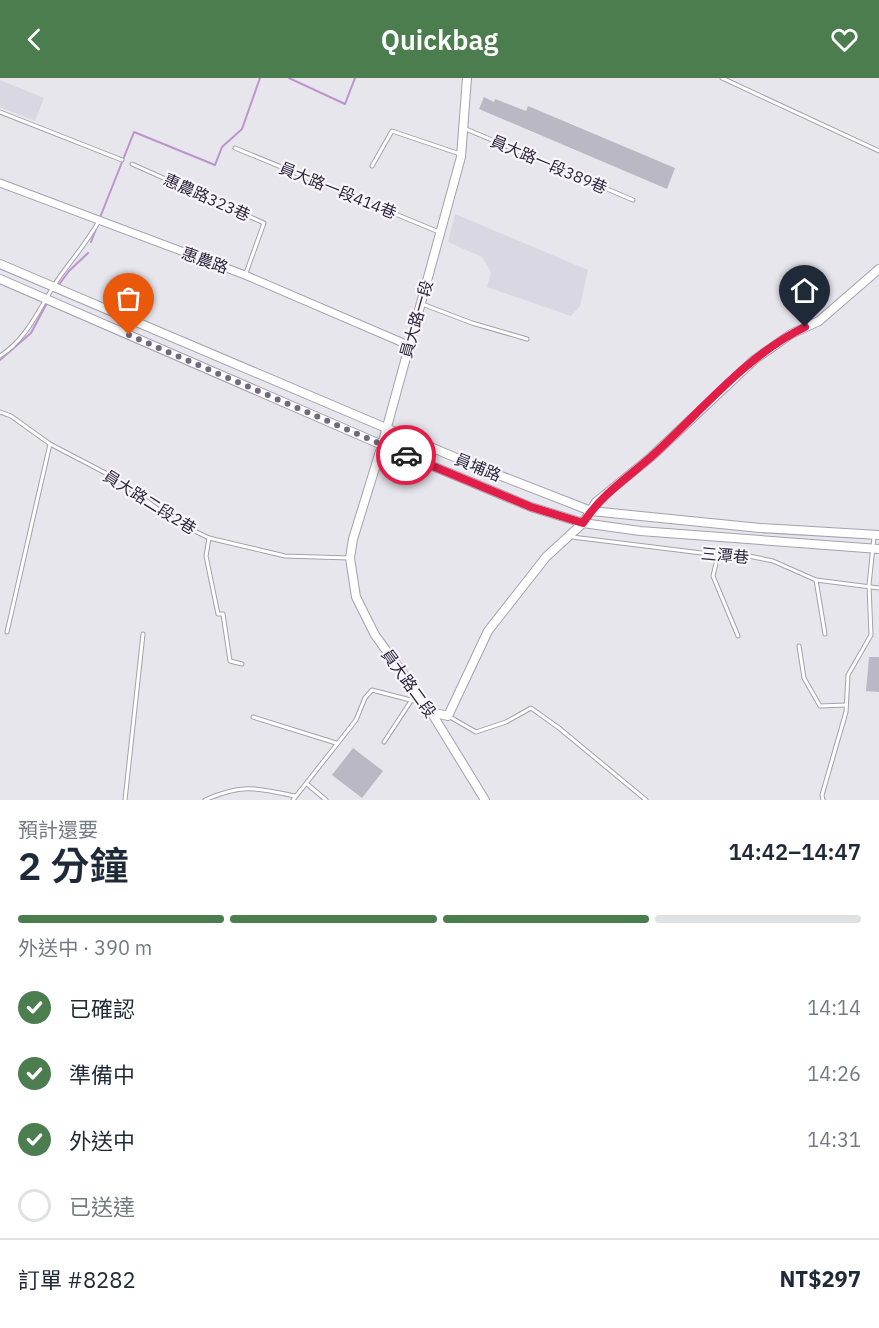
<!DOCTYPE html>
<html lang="zh-TW">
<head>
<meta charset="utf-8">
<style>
  body { margin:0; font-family:"IBM Plex Sans","Noto Sans TC",sans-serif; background:#f6f6f7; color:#1f2937; height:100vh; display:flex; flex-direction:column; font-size:22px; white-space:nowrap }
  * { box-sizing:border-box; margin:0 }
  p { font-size:20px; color:#747a83 }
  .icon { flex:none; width:33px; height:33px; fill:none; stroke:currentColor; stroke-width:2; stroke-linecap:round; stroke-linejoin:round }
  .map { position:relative; height:722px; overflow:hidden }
  .panel { display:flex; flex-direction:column; background:#fff; flex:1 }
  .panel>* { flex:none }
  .pin { position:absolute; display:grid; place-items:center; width:51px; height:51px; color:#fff; margin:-62px -26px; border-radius:50% 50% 50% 0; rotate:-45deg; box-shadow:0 0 6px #0007 }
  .pin .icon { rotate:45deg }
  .courier { position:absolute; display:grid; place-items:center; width:60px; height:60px; margin:-30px; border:4px solid #e11d48; border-radius:50%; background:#fff; color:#222; box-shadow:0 2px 8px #0007 }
  .overview em { font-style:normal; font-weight:600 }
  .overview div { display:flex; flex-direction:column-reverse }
  .overview { display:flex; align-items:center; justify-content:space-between; height:102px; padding:0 18px }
  h1 { font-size:39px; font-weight:600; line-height:45px }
  .bar { display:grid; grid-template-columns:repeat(4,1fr); gap:9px 6px; align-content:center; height:72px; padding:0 18px }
  .bar i { height:8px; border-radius:4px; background:#e0e1e3 }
  .bar .on { background:#4b7d4f }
  .bar p { grid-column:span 4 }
  .line { display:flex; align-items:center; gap:15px; padding:0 18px; border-top:2px solid #e0e1e3 }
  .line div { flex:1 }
  ol { padding:0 18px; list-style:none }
  li { display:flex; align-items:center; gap:18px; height:66px }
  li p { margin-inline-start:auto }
  li .icon { padding:6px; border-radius:50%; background:#4b7d4f; color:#fff; stroke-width:4 }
  li:last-child { color:#747a83 }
  li i { width:33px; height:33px; border:3px solid #e0e1e3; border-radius:50% }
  header { display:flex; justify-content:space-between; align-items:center; height:78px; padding:0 18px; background:#4b7d4f; color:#fff; font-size:27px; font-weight:600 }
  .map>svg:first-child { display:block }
  .built { fill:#d9d7e1 }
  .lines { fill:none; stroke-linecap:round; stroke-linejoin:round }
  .stream { stroke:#be94cc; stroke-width:2 }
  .building { fill:#bbb8c5 }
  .service-casing { stroke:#a4a1ae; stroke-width:5 }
  .minor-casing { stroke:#a4a1ae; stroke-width:9 }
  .tertiary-casing { stroke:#a4a1ae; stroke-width:10 }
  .service { stroke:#fff; stroke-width:3 }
  .minor { stroke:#fff; stroke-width:7 }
  .tertiary { stroke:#fff; stroke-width:8 }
  .done { stroke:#6f697b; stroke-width:6; stroke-dasharray:0 10.8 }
  .route { stroke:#e11d48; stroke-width:8 }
  .labels { text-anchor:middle; stroke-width:4.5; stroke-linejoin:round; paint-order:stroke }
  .street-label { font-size:16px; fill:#2e263e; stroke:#f7f6fa }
</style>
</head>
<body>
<header><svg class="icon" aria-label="back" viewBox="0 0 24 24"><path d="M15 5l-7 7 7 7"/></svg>Quickbag<svg class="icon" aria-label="heart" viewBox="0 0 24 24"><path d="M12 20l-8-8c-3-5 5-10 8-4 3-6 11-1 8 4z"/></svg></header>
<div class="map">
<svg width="879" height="722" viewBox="0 0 879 722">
  <rect width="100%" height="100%" fill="#e7e6ed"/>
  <g class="built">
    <polygon points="0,2 44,20 35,43 0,29"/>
    <polygon points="455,136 588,192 580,228 571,238 487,209 491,194 482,179 448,164"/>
  </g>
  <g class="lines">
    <g class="stream">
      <polyline points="289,0 345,26 355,0"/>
      <polyline points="99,142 134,54 215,87 222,69 242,51 260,0"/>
      <polyline points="91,164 96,151"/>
      <polyline points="58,208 69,193 88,175"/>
      <polyline points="0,282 31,255 47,225"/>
    </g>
  </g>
  <g class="building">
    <polygon points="484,19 494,24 495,21 526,33 528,28 675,90 667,111 479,31"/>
    <polygon points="869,579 879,579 879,614 866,613"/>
    <polygon points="353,670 383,693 362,720 332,697"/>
  </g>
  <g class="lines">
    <g class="service-casing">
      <g id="service">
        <polyline points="722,0 879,73"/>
        <polyline points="0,34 122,82"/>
        <polyline points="466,51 633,122"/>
        <polyline points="235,70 439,154"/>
        <polyline points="132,86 264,145 246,195"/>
        <polyline points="372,88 392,53 460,76"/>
        <polyline points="422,226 472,245 527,261"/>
        <path d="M0,278C30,259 41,225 61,197C75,178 87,164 99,143"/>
        <polyline points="0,334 11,338 50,366 117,401 174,443 209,460 285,478 349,480"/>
        <polyline points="572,459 718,477 739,476 773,483 816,502 879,510"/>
        <polyline points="209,460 206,478 218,536 223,536 230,583 242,586"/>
        <polyline points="718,477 713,498 738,558"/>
        <polyline points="816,502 825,556"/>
        <polyline points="7,554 50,366"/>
        <polyline points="799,568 804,600 820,628 846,627"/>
        <polyline points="253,639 336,665"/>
        <polyline points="450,639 476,654 506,644 531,630 559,650 646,722"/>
        <polyline points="384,664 411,623"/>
        <polyline points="307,706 326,722"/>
        <polyline points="125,722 143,556"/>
        <path d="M205,722C242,705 257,710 295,718"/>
        <polyline points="293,722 356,642 365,620 372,612 422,625"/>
        <polyline points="823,722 822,717 846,634 848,597 871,557 869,507 874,459"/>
      </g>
    </g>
    <g class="minor-casing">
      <polyline id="minor" points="0,105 245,197 408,267"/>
    </g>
    <g class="tertiary-casing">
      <g id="tertiary">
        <polyline points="467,0 461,79 382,367 353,461 350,480 356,519 375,557 431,634 485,722"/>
        <polyline points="0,186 473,387 591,433 760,450 879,457"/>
        <polyline points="0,201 382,367 531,429 583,445 640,453 879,471"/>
        <polyline points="431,634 448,638 488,553 546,479 583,445 596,424 651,379 754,282 791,256 819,243 879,191"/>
      </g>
    </g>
    <use href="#service" class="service"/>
    <use href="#minor" class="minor"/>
    <use href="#tertiary" class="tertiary"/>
  </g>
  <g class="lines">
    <polyline class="done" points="129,257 406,377"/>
    <path class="route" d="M406,377L531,429L583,445C601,417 627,400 651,379C700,335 745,278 805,249"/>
  </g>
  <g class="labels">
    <g class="street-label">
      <text transform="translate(549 86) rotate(23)" y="6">員大路一段389巷</text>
      <text transform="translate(338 112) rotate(22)" y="6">員大路一段414巷</text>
      <text transform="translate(207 119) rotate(24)" y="6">惠農路323巷</text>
      <text transform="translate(205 182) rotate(20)" y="6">惠農路</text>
      <text transform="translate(416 241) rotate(-74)" y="6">員大路一段</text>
      <text transform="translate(478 389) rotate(22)" y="6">員埔路</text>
      <text transform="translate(150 424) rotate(32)" y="6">員大路二段2巷</text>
      <text transform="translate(725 477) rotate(5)" y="6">三潭巷</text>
      <text transform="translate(409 605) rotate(54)" y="6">員大路二段</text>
    </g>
  </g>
</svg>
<div class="pin" style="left:129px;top:257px;background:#ea580c"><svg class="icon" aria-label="bag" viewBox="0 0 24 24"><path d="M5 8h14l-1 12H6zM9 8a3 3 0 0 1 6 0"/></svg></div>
<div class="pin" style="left:805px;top:249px;background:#1f2937"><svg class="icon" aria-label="home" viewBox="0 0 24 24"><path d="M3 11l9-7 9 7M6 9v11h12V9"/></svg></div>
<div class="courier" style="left:406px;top:377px"><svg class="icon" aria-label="car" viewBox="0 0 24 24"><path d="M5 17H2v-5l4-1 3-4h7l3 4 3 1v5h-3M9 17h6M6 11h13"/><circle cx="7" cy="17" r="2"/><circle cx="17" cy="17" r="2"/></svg></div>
</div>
<section class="panel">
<div class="overview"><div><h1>2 分鐘</h1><p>預計還要</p></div><em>14:42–14:47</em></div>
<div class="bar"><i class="on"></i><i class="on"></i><i class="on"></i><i></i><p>外送中 · 390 m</p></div>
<ol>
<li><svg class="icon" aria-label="check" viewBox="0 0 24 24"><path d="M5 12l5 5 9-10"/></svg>已確認<p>14:14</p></li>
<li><svg class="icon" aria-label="check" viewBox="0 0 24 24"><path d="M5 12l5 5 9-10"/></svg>準備中<p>14:26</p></li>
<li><svg class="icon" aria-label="check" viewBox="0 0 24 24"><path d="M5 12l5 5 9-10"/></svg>外送中<p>14:31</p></li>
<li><i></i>已送達</li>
</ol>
<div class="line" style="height:78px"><div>訂單 #8282</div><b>NT$297</b></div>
</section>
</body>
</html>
